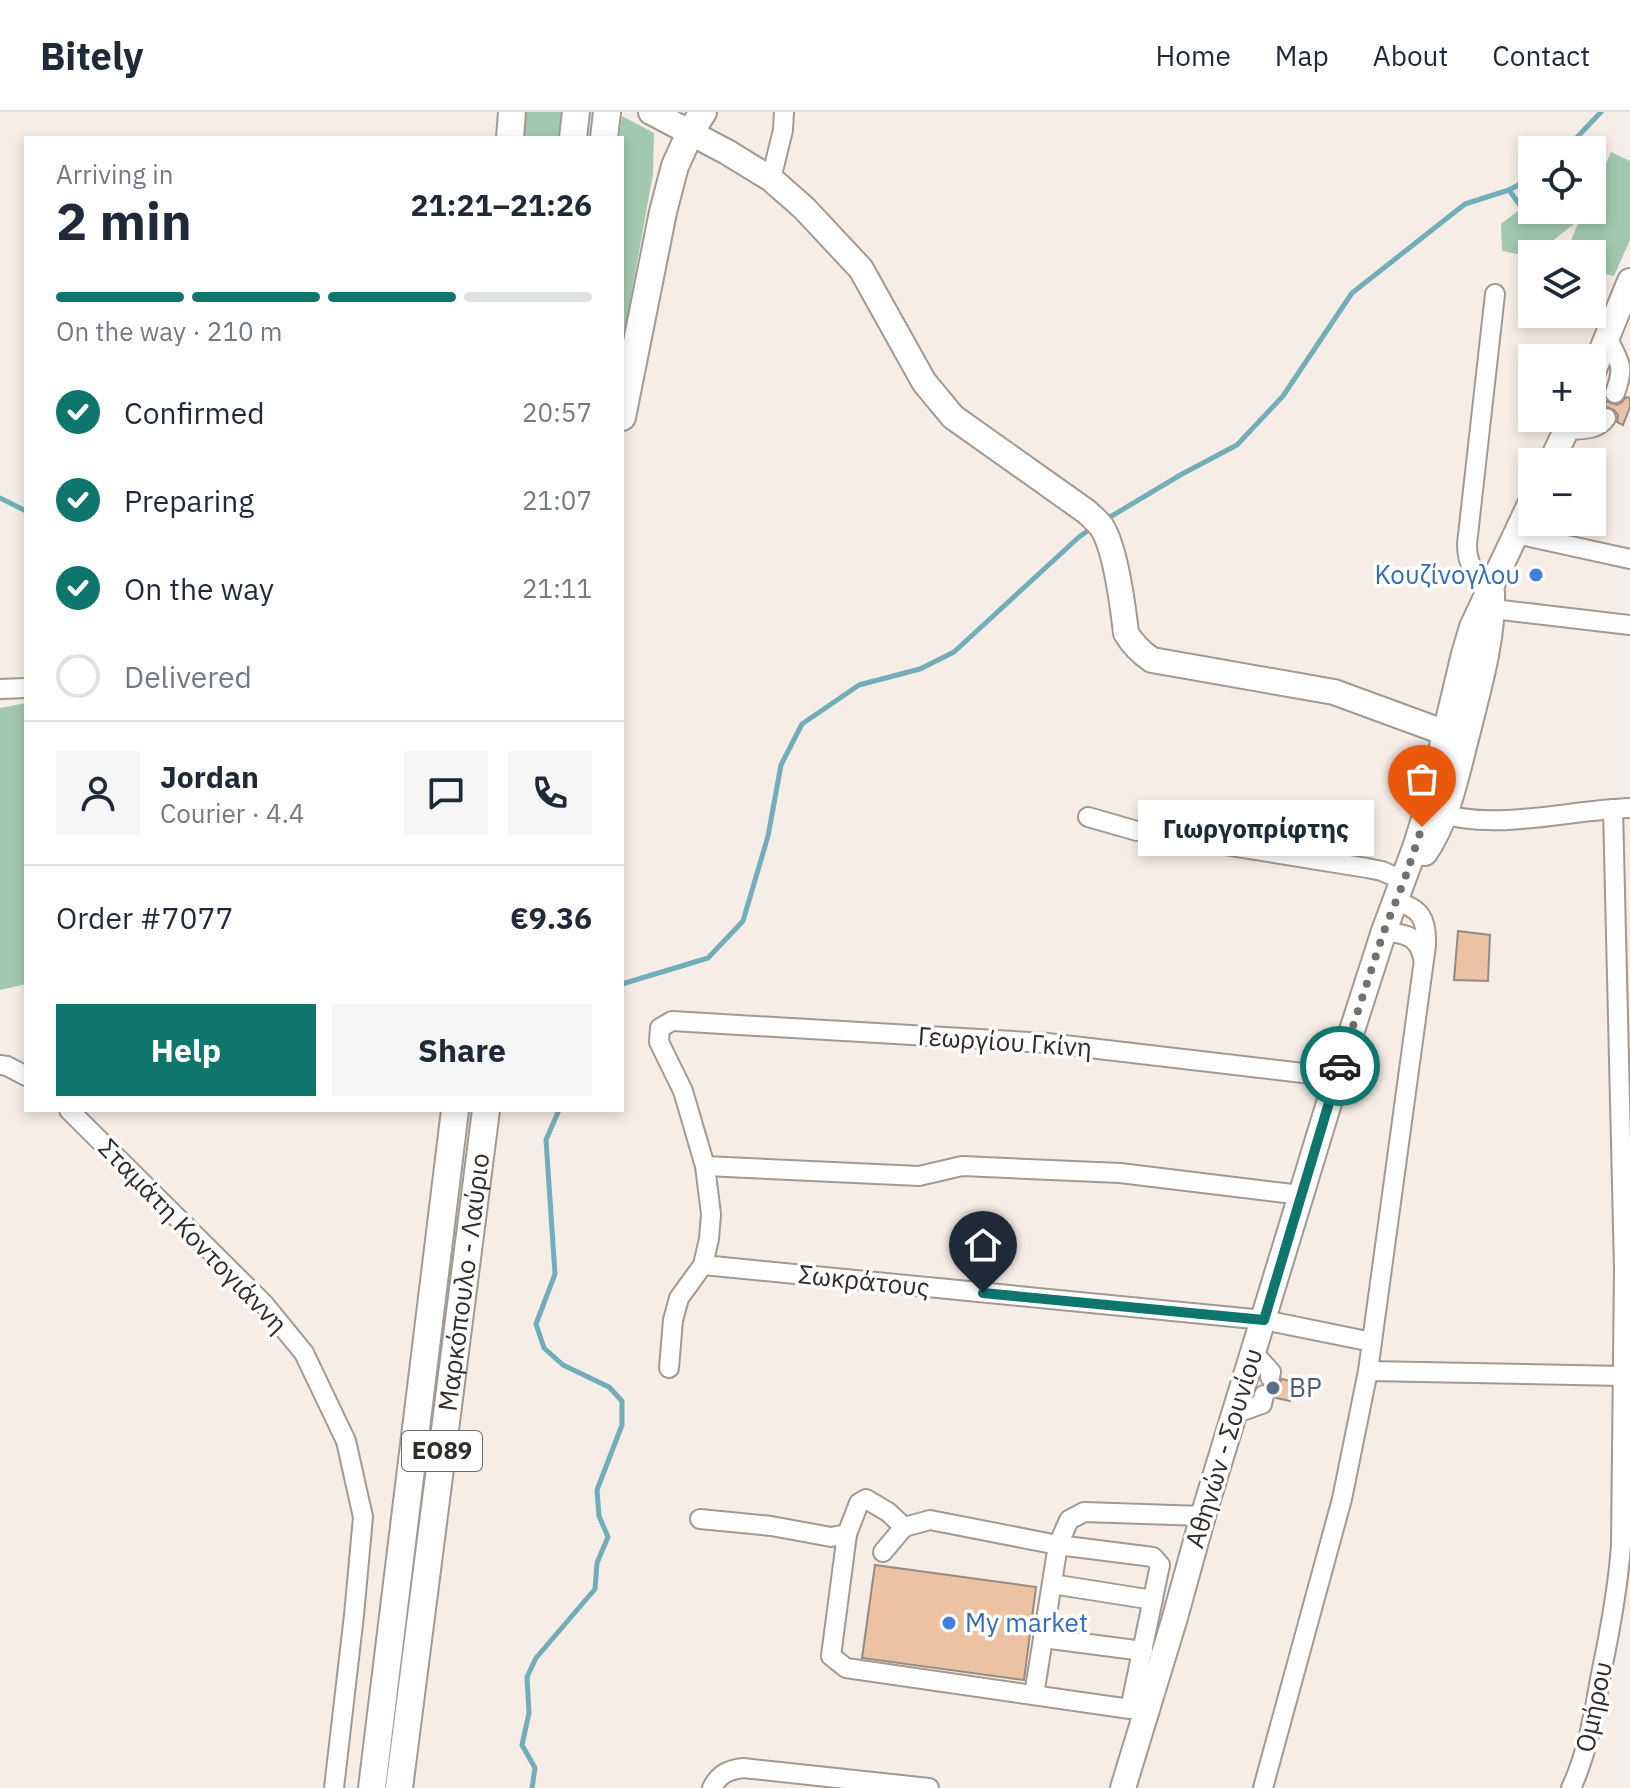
<!DOCTYPE html>
<html lang="en">
<head>
<meta charset="utf-8">
<style>
  body { margin:0; font-family:"IBM Plex Sans",sans-serif; background:#f6f6f7; color:#1f2937; height:100vh; display:flex; flex-direction:column; font-size:30px; white-space:nowrap }
  * { box-sizing:border-box; margin:0 }
  p { font-size:26px; color:#747a83 }
  .icon { flex:none; width:44px; height:44px; fill:none; stroke:currentColor; stroke-width:2; stroke-linecap:round; stroke-linejoin:round }
  .map { position:relative; flex:1; overflow:hidden }
  .details { position:absolute; left:24px; top:24px; width:600px; height:976px; display:flex; flex-direction:column; background:#fff; border-radius:0px; box-shadow:0 4px 12px #0003 }
  .details>* { flex:none }
  .buttons { position:absolute; left:1518px; top:24px; display:grid; gap:16px }
  .buttons a { display:grid; place-items:center; width:88px; height:88px; border-radius:0px; background:#fff; box-shadow:0 4px 12px #0003; font-size:40px }
  .pin { position:absolute; display:grid; place-items:center; width:68px; height:68px; color:#fff; margin:-82px -34px; border-radius:50% 50% 50% 0; rotate:-45deg; box-shadow:0 0 8px #0007 }
  .pin .icon { rotate:45deg }
  .courier { position:absolute; display:grid; place-items:center; width:80px; height:80px; margin:-40px; border:6px solid #0f766e; border-radius:50%; background:#fff; color:#222; box-shadow:0 2px 10px #0007 }
  .bubble { position:absolute; height:56px; border-radius:0px; background:#fff; box-shadow:0 4px 12px #0003; font-size:26px; font-weight:700; line-height:56px; text-align:center }
  .overview em { font-style:normal; font-weight:700 }
  .overview div { display:flex; flex-direction:column-reverse }
  .overview { display:flex; align-items:center; justify-content:space-between; height:136px; padding:0 32px }
  h1 { font-size:52px; font-weight:700; line-height:60px }
  .bar { display:grid; grid-template-columns:repeat(4,1fr); gap:12px 8px; align-content:center; height:96px; padding:0 32px }
  .bar i { height:10px; border-radius:6px; background:#e0e1e3 }
  .bar .selected { background:#0f766e }
  .bar p { grid-column:span 4 }
  .line { display:flex; align-items:center; gap:20px; padding:0 32px; border-top:2px solid #e0e1e3 }
  .line div { flex:1 }
  .round { display:grid; place-items:center; flex:none; width:84px; height:84px; border-radius:0px; background:#f6f6f7 }
  ol { padding:0 32px; list-style:none }
  li { display:flex; align-items:center; gap:24px; height:88px }
  li p { margin-inline-start:auto }
  li .icon { padding:8px; border-radius:50%; background:#0f766e; color:#fff; stroke-width:4 }
  li:last-child { color:#747a83 }
  li i { width:44px; height:44px; border:4px solid #e0e1e3; border-radius:50% }
  .primary-button { display:flex; gap:16px; margin-top:auto; padding:16px 32px }
  .primary-button a { flex:1; height:92px; border-radius:0px; background:#0f766e; color:#fff; font-size:32px; font-weight:700; line-height:92px; text-align:center }
  .primary-button a+a { background:#f6f6f7; color:#1f2937 }
  header { display:flex; align-items:center; gap:48px; box-sizing:border-box; height:112px; padding:0 40px; background:#fff; border-bottom:2px solid #e0e1e3 }
  header strong { font-size:38px }
  nav { display:flex; gap:44px; margin-inline-start:auto; font-size:28px }
  .map>svg:first-child { display:block }
  .green { fill:#a2c8b0 }
  .lines { fill:none; stroke-linecap:round; stroke-linejoin:round }
  .stream { stroke:#71aeb9; stroke-width:5 }
  .building { fill:#ecc2a3; stroke:#948b85; stroke-width:2 }
  .minor-casing { stroke:#a29993; stroke-width:22 }
  .major-casing { stroke:#a29993; stroke-width:28 }
  .highway-casing { stroke:#a29993; stroke-width:30 }
  .minor { stroke:#fff; stroke-width:18 }
  .major { stroke:#fff; stroke-width:24 }
  .highway { stroke:#fff; stroke-width:26 }
  .done { stroke:#75706c; stroke-width:8; stroke-dasharray:0 14.4 }
  .route { stroke:#0f766e; stroke-width:10 }
  .shop-dot { fill:#3f7fe0; stroke:#fff; stroke-width:3 }
  .service-dot { fill:#5c6f8a; stroke:#fff; stroke-width:3 }
  .labels { text-anchor:middle; stroke-width:7; stroke-linejoin:round; paint-order:stroke }
  .shield { fill:#fff; stroke:#6e6c6a; stroke-width:2 }
  .shield-label { font-size:24px; font-weight:bold; fill:#302d2a }
  .shop-label { font-size:26px; fill:#366cbe; stroke:#fff; text-anchor:end }
  .street-label { font-size:26px; fill:#302d2a; stroke:#fff }
  .service-label { font-size:26px; fill:#4e5e75; stroke:#fff; text-anchor:start }
</style>
</head>
<body>
<header>
<strong>Bitely</strong>
<nav><a>Home</a><a>Map</a><a>About</a><a>Contact</a></nav>
</header>
<div class="map">
<svg width="1630" height="1676" viewBox="0 0 1630 1676">
  <rect width="100%" height="100%" fill="#f6ede6"/>
  <g class="green">
    <polygon points="522,0 569,0 566,26 521,26"/>
    <polygon points="622,4 654,21 653,62 622,234 622,26 619,26"/>
    <polygon points="1611,40 1630,49 1630,128 1614,164 1592,159 1592,142 1565,142 1580,107 1536,142 1532,142 1532,145 1502,139 1501,112 1532,88 1532,98 1592,98 1592,83"/>
    <polygon points="26,591 26,872 0,878 0,596"/>
  </g>
  <g class="lines">
    <g class="stream">
      <polyline points="1565,38 1601,0"/>
      <polyline points="1509,78 1519,92"/>
      <polyline points="0,386 26,399"/>
      <polyline points="1105,408 1182,362 1237,333 1283,284 1352,181 1465,92 1509,78 1532,66"/>
      <polyline points="622,872 708,846 743,809 768,724 781,653 802,612 859,573 920,557 954,540 1079,425 1093,415"/>
      <polyline points="532,1676 535,1656 522,1633 529,1601 527,1565 536,1546 595,1477 597,1451 608,1425 599,1404 597,1378 622,1313 622,1289 609,1275 563,1253 544,1236 536,1212 555,1162 546,1028 559,998"/>
    </g>
  </g>
  <g class="building">
    <polygon points="1626,285 1630,286 1630,295 1623,313 1617,310 1618,303 1614,298 1604,294 1606,289 1617,293 1622,290"/>
    <polygon points="1458,819 1490,823 1488,869 1454,868"/>
    <polygon points="1282,1267 1294,1270 1290,1289 1276,1286 1274,1276 1278,1273"/>
    <polygon points="875,1453 1036,1475 1024,1568 862,1546"/>
  </g>
  <g class="lines">
    <g class="minor-casing">
      <g id="minor">
        <polyline points="771,67 783,18 784,0"/>
        <path d="M1608,227C1620,251 1625,254 1615,281"/>
        <path d="M1566,318C1581,317 1597,319 1606,306"/>
        <polyline points="1516,422 1630,447"/>
        <path d="M1492,474C1475,461 1467,455 1467,432L1495,182"/>
        <polyline points="1493,497 1630,513"/>
        <polyline points="0,577 26,576"/>
        <path d="M1434,700C1498,720 1565,698 1630,696"/>
        <polyline points="1088,705 1137,719 1367,756 1382,759 1404,769"/>
        <path d="M1384,819C1405,822 1418,823 1423,846"/>
        <polyline points="0,953 7,954 26,964"/>
        <polyline points="69,998 264,1192 304,1241 346,1329 363,1405 354,1503 334,1676"/>
        <polyline points="705,1054 919,1064 962,1054 1120,1061 1301,1083"/>
        <polyline points="703,1153 1264,1208 1372,1230"/>
        <polyline points="1253,1240 1271,1260 1270,1265"/>
        <polyline points="669,1256 673,1208 679,1186 703,1153 709,1127 711,1102 705,1054 683,979 659,930 660,916 672,909 1047,931 1337,965"/>
        <polyline points="1368,1259 1623,1264"/>
        <polyline points="1234,1302 1262,1292 1264,1283"/>
        <polyline points="700,1407 771,1414 831,1425 847,1422 859,1391 866,1387 888,1400 904,1415"/>
        <polyline points="847,1422 831,1544 846,1556 1130,1597 1160,1453 1153,1445 1058,1433 930,1408 904,1415 883,1440"/>
        <polyline points="1052,1472 1153,1488"/>
        <polyline points="1043,1526 1143,1539"/>
        <polyline points="1034,1583 1058,1433 1069,1408 1084,1400 1203,1404"/>
        <path d="M712,1676C719,1662 728,1658 743,1656L929,1676"/>
        <path d="M1263,1676L1342,1387L1368,1259L1426,833C1427,808 1421,795 1395,790"/>
        <path d="M1571,1676C1588,1640 1594,1601 1601,1562C1610,1519 1618,1477 1621,1433L1624,1156L1613,697"/>
      </g>
    </g>
    <g class="major-casing">
      <g id="major">
        <path d="M651,0L727,40L771,67L804,96L861,157L924,270L953,305L1087,400C1092,405 1097,409 1101,414C1115,434 1123,495 1126,521C1133,533 1140,540 1152,548L1334,580L1465,628"/>
        <polyline points="1592,262 1630,169"/>
        <polyline points="1551,350 1572,306"/>
        <path d="M1425,741C1449,706 1457,660 1468,619C1479,574 1493,528 1492,481"/>
        <polyline points="1123,1676 1174,1509 1203,1404 1337,965 1384,819 1416,733 1427,697 1464,542 1472,515 1532,388"/>
      </g>
    </g>
    <g class="highway-casing">
      <g id="highway">
        <polyline points="510,26 512,0"/>
        <polyline points="573,26 576,0"/>
        <polyline points="604,26 607,0"/>
        <polyline points="622,305 663,100 675,54 690,21 703,0"/>
        <polyline points="372,1676 455,998"/>
        <path id="s1" d="M399,1676L486,998"/>
      </g>
    </g>
    <use href="#minor" class="minor"/>
    <use href="#major" class="major"/>
    <use href="#highway" class="highway"/>
  </g>
  <g class="lines">
    <polyline class="done" points="1340,954 1384,819 1404,769 1422,715"/>
    <polyline class="route" points="983,1181 1264,1208 1340,954"/>
  </g>
  <g class="shop-dot">
    <circle cx="1536" cy="463" r="8"/>
    <circle cx="949" cy="1511" r="8"/>
  </g>
  <circle class="service-dot" cx="1273" cy="1276" r="8"/>
  <g class="labels">
    <rect class="shield" x="402" y="1319" width="80" height="40" rx="6"/>
    <g class="shield-label">
      <text x="442" y="1347">ΕΟ89</text>
    </g>
    <g class="shop-label">
      <text x="1520" y="472">Κουζίνογλου</text>
      <text x="965" y="1520" text-anchor="start">My market</text>
    </g>
    <g class="street-label">
      <text transform="translate(1005 930) rotate(4)" y="9">Γεωργίου Γκίνη</text>
      <text transform="translate(193 1124) rotate(46)" y="9">Σταμάτη Κοντογιάννη</text>
      <text transform="translate(864 1169) rotate(6)" y="9">Σωκράτους</text>
      <text dy="9" stroke="none"><textPath href="#s1" startOffset="510">Μαρκόπουλο - Λαύριο</textPath></text>
      <text transform="translate(1224 1336) rotate(-73)" y="9">Αθηνών - Σουνίου</text>
      <text transform="translate(1594 1595) rotate(-78)" y="9">Ομήρου</text>
    </g>
    <g class="service-label">
      <text x="1289" y="1285">BP</text>
    </g>
  </g>
</svg>
<div class="buttons">
<a><svg class="icon" aria-label="locate" viewBox="0 0 24 24"><circle cx="12" cy="12" r="6"/><path d="M12 2v4M12 18v4M2 12h4M18 12h4"/></svg></a>
<a><svg class="icon" aria-label="layers" viewBox="0 0 24 24"><path d="M12 4l9 5-9 5-9-5zM3 14l9 5 9-5"/></svg></a>
<a>+</a>
<a>−</a>
</div>
<div class="pin" style="left:1422px;top:715px;background:#ea580c"><svg class="icon" aria-label="bag" viewBox="0 0 24 24"><path d="M5 8h14l-1 12H6zM9 8a3 3 0 0 1 6 0"/></svg></div>
<div class="pin" style="left:983px;top:1181px;background:#1f2937"><svg class="icon" aria-label="home" viewBox="0 0 24 24"><path d="M3 11l9-7 9 7M6 9v11h12V9"/></svg></div>
<div class="courier" style="left:1340px;top:954px"><svg class="icon" aria-label="car" viewBox="0 0 24 24"><path d="M5 17H2v-5l4-1 3-4h7l3 4 3 1v5h-3M9 17h6M6 11h13"/><circle cx="7" cy="17" r="2"/><circle cx="17" cy="17" r="2"/></svg></div>
<div class="bubble" style="left:1138px;top:688px;width:236px">Γιωργοπρίφτης</div>
<section class="details">
<div class="overview"><div><h1>2 min</h1><p>Arriving in</p></div><em>21:21–21:26</em></div>
<div class="bar"><i class="selected"></i><i class="selected"></i><i class="selected"></i><i></i><p>On the way · 210 m</p></div>
<ol>
<li><svg class="icon" aria-label="check" viewBox="0 0 24 24"><path d="M5 12l5 5 9-10"/></svg>Confirmed<p>20:57</p></li>
<li><svg class="icon" aria-label="check" viewBox="0 0 24 24"><path d="M5 12l5 5 9-10"/></svg>Preparing<p>21:07</p></li>
<li><svg class="icon" aria-label="check" viewBox="0 0 24 24"><path d="M5 12l5 5 9-10"/></svg>On the way<p>21:11</p></li>
<li><i></i>Delivered</li>
</ol>
<div class="line" style="height:144px"><a class="round"><svg class="icon" aria-label="person" viewBox="0 0 24 24"><circle cx="12" cy="8" r="4"/><path d="M4 21q1-7 8-7t8 7"/></svg></a><div><b>Jordan</b><p>Courier · 4.4</p></div><a class="round"><svg class="icon" aria-label="chat" viewBox="0 0 24 24"><path d="M4 5h16v11H9l-5 4z"/></svg></a><a class="round"><svg class="icon" aria-label="phone" viewBox="0 0 24 24"><path d="M5 4h4l2 5-3 2q2 4 5 5l2-3 5 2v4C11 20 4 13 5 4z"/></svg></a></div>
<div class="line" style="height:104px"><div>Order #7077</div><b>€9.36</b></div>
<div class="primary-button"><a>Help</a><a>Share</a></div>
</section>
</div>
</body>
</html>
